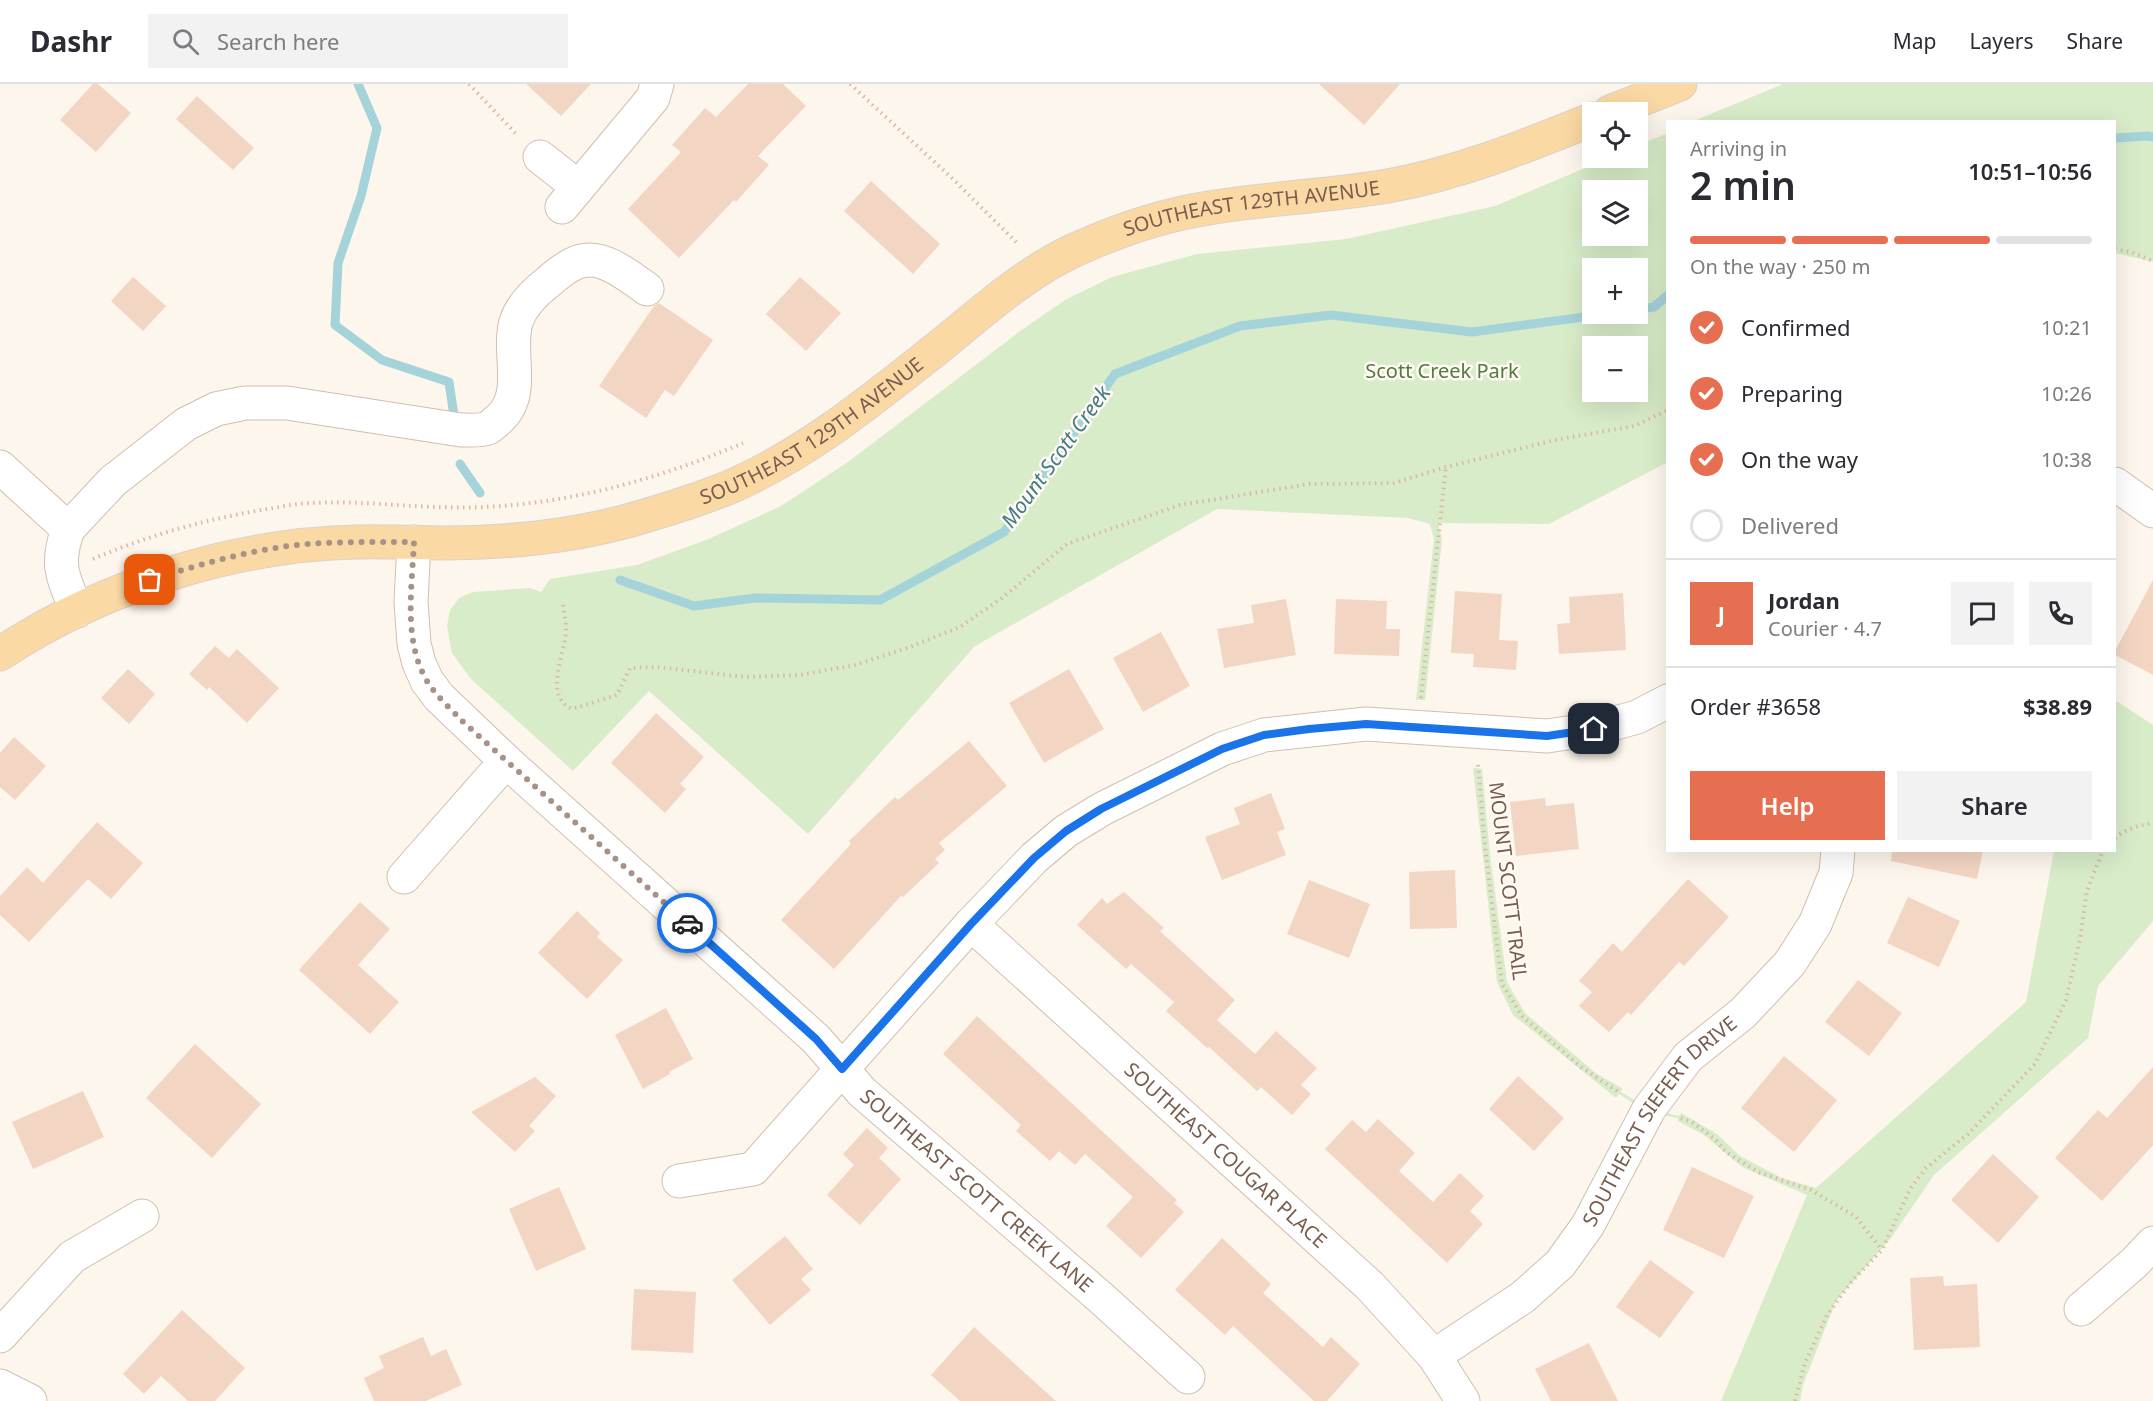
<!DOCTYPE html>
<html lang="en">
<head>
<meta charset="utf-8">
<style>
  body { margin:0; font-family:"Noto Sans",sans-serif; background:#f2f2f3; color:#2b2b33; height:100vh; display:flex; flex-direction:column; font-size:22px; white-space:nowrap }
  * { box-sizing:border-box; margin:0 }
  p { font-size:20px; color:#7c7c81 }
  .icon { flex:none; width:33px; height:33px; fill:none; stroke:currentColor; stroke-width:2; stroke-linecap:round; stroke-linejoin:round }
  .map { position:relative; flex:1; overflow:hidden }
  .panel { position:absolute; left:1666px; top:36px; width:450px; height:732px; display:flex; flex-direction:column; background:#fff; border-radius:0px; box-shadow:0 6px 24px #0002 }
  .panel>* { flex:none }
  .buttons { position:absolute; left:1582px; top:18px; display:grid; gap:12px }
  .buttons a { display:grid; place-items:center; width:66px; height:66px; border-radius:0px; background:#fff; box-shadow:0 6px 24px #0002; font-size:30px }
  .pin { position:absolute; display:grid; place-items:center; width:51px; height:51px; color:#fff; margin:-26px; border-radius:12px; box-shadow:0 3px 9px #0006 }
  .courier { position:absolute; display:grid; place-items:center; width:60px; height:60px; margin:-30px; border:4px solid #1a73e8; border-radius:50%; background:#fff; color:#222; box-shadow:0 2px 8px #0007 }
  .head em { font-style:normal; font-weight:600 }
  .head div { display:flex; flex-direction:column-reverse }
  .head { display:flex; align-items:center; justify-content:space-between; height:102px; padding:0 24px }
  h1 { font-size:39px; font-weight:600; line-height:45px }
  .bar { display:grid; grid-template-columns:repeat(4,1fr); gap:9px 6px; align-content:center; height:72px; padding:0 24px }
  .bar i { height:8px; border-radius:4px; background:#e1e1e2 }
  .bar .current { background:#e76f51 }
  .bar p { grid-column:span 4 }
  .line { display:flex; align-items:center; gap:15px; padding:0 24px; border-top:2px solid #e1e1e2 }
  .line div { flex:1 }
  .round { display:grid; place-items:center; flex:none; width:63px; height:63px; border-radius:0px; background:#f2f2f3 }
  ol { padding:0 24px; list-style:none }
  li { display:flex; align-items:center; gap:18px; height:66px }
  li p { margin-inline-start:auto }
  li .icon { padding:6px; border-radius:50%; background:#e76f51; color:#fff; stroke-width:4 }
  li:last-child { color:#7c7c81 }
  li i { width:33px; height:33px; border:3px solid #e1e1e2; border-radius:50% }
  .button { display:flex; gap:12px; margin-top:auto; padding:12px 24px }
  .button a { flex:1; height:69px; border-radius:0px; background:#e76f51; color:#fff; font-size:24px; font-weight:600; line-height:69px; text-align:center }
  .button a+a { background:#f2f2f3; color:#2b2b33 }
  header { display:flex; align-items:center; gap:36px; box-sizing:border-box; height:84px; padding:0 30px; background:#fff; border-bottom:2px solid #e1e1e2 }
  header strong { font-size:28px }
  nav { display:flex; gap:33px; margin-inline-start:auto; font-size:21px }
  .search { width:420px; height:54px; background:#f2f2f3; display:flex; align-items:center; gap:15px; box-sizing:border-box; padding:0 21px; border-radius:0px; color:#7c7c81; font-size:22px }
  .map>svg:first-child { display:block }
  .green { fill:#d8ecc9; fill-rule:evenodd }
  .lines { fill:none; stroke-linecap:round; stroke-linejoin:round }
  .stream { stroke:#a5d3da; stroke-width:9 }
  .building { fill:#f3d5c3 }
  .minor-casing { stroke:#d1beb0; stroke-width:35 }
  .major-casing { stroke:#dad1cd; stroke-width:35 }
  .path { stroke:#d9b8a5; stroke-width:4; stroke-dasharray:1.5 4.5; stroke-linecap:butt }
  .minor { stroke:#fff; stroke-width:33 }
  .major { stroke:#fbd9a5; stroke-width:33 }
  .done { stroke:#a89285; stroke-width:6; stroke-dasharray:0 10.8 }
  .route { stroke:#1a73e8; stroke-width:8 }
  .labels { text-anchor:middle; stroke-width:5; stroke-linejoin:round; paint-order:stroke }
  .street-label { font-size:20px; fill:#7a5c4d; stroke:#fffaf3 }
  .park-label { font-size:20px; fill:#537a41; stroke:#fffaf3 }
  .water-label { font-size:21px; font-style:italic; fill:#437c86; stroke:#fffaf3 }
</style>
</head>
<body>
<header>
<strong>Dashr</strong>
<div class="search"><svg class="icon" aria-label="search" viewBox="0 0 24 24"><circle cx="10" cy="10" r="6"/><path d="M15 15l6 6"/></svg>Search here</div>
<nav><a>Map</a><a>Layers</a><a>Share</a></nav>
</header>
<div class="map">
<svg width="2153" height="1317" viewBox="0 0 2153 1317">
  <rect width="100%" height="100%" fill="#fdf6ec"/>
  <g class="green">
    <polygon points="1783,0 2153,0 2153,178 2115,169 2115,38 1694,37"/>
    <path d="M1668,49V378L1549,440L1438,439L1442,456L1425,616H1416L1434,455L1430,440L1408,434L1217,425L975,562L808,750L649,607L573,687L471,595L452,569L447,542L450,526L459,514L473,508L530,504L541,508L550,495L637,481L709,455L781,422L848,378L1023,245L1065,216L1112,193L1197,170L1346,155L1495,122L1609,74H1638V61ZM1593,106H1638V152H1593ZM1638,184V230H1593V184ZM1593,262H1638V308H1593Z"/>
    <polygon points="2115,616 2153,641 2153,837 2098,902 2088,954 1934,1091 1891,1154 1836,1217 1803,1301 1800,1317 1721,1317 1807,1111 1742,1083 1704,1051 1678,1037 1678,1034 1647,1028 1619,1010 1616,1014 1513,931 1497,898 1473,684 1482,685 1490,771 1507,898 1525,929 1597,990 1622,1004 1621,1008 1649,1025 1679,1032 1681,1029 1717,1050 1740,1072 1782,1094 1816,1104 2026,918 2054,767 2115,766"/>
  </g>
  <g class="lines">
    <g class="stream">
      <polyline points="358,0 377,44 361,112 338,179 335,241 382,276 449,298 454,332"/>
      <polyline points="2115,54 2147,52 2153,53"/>
      <polyline points="1638,225 1654,223 1668,211"/>
      <polyline points="460,380 480,409"/>
      <polyline points="620,496 694,522 755,514 880,516 1004,448 1115,290 1240,242 1331,231 1472,248 1607,230"/>
    </g>
  </g>
  <g class="building">
    <polygon points="93,0 98,0 131,29 96,68 60,36"/>
    <polygon points="526,0 591,0 561,32"/>
    <polygon points="748,0 783,0 806,22 758,72 769,81 736,118 734,116 679,174 628,125 681,68 672,61 705,24 716,33"/>
    <polygon points="1319,0 1400,0 1364,41"/>
    <polygon points="197,12 254,64 233,86 176,35"/>
    <polygon points="871,97 940,160 913,190 844,127"/>
    <polygon points="133,193 166,222 143,247 111,217"/>
    <polygon points="800,193 841,229 806,267 766,230"/>
    <polygon points="659,219 713,256 674,312 665,306 646,334 599,302 654,222"/>
    <polygon points="2153,496 2153,591 2115,571 2115,567"/>
    <polygon points="1455,507 1502,510 1499,556 1518,557 1516,586 1473,583 1474,570 1451,569"/>
    <polygon points="1623,509 1626,566 1559,570 1557,540 1570,539 1569,513"/>
    <polygon points="1286,515 1296,571 1224,584 1217,545 1254,539 1251,521"/>
    <polygon points="1336,515 1387,517 1386,545 1400,545 1399,572 1334,570"/>
    <polygon points="1161,548 1190,602 1143,628 1113,574"/>
    <polygon points="215,562 229,574 237,565 279,604 247,639 209,603 207,606 189,590"/>
    <polygon points="128,585 155,610 129,640 101,614"/>
    <polygon points="1069,585 1104,645 1044,679 1009,619"/>
    <polygon points="656,629 704,673 680,700 686,705 665,729 611,679"/>
    <polygon points="14,653 46,682 15,716 0,703 0,669"/>
    <polygon points="969,657 1007,702 939,759 945,766 935,775 939,779 903,813 901,812 834,885 781,836 851,760 849,757 895,713 898,716"/>
    <polygon points="1271,709 1285,745 1277,748 1286,771 1222,796 1205,753 1240,740 1234,724"/>
    <polygon points="1545,714 1546,722 1574,719 1579,765 1516,772 1510,718"/>
    <polygon points="97,738 143,779 111,815 88,795 29,858 0,831 0,812 27,783 43,799"/>
    <polygon points="1892,766 1983,766 1977,795 1891,777"/>
    <polygon points="1455,786 1457,844 1410,845 1409,788"/>
    <polygon points="1688,795 1729,833 1684,882 1679,878 1631,931 1628,928 1609,948 1579,922 1592,908 1579,897 1613,859 1622,868"/>
    <polygon points="1309,796 1370,820 1349,874 1287,850"/>
    <polygon points="1124,808 1164,844 1160,847 1235,916 1217,936 1255,970 1276,947 1317,984 1301,1001 1311,1010 1292,1031 1261,1003 1257,1007 1209,963 1207,964 1166,927 1174,918 1131,880 1126,885 1077,841 1102,814 1107,820"/>
    <polygon points="1908,813 1960,837 1939,883 1887,859"/>
    <polygon points="360,818 390,845 358,881 399,918 370,950 299,886"/>
    <polygon points="577,827 600,849 597,853 623,876 587,915 538,869"/>
    <polygon points="1858,896 1902,929 1869,972 1825,938"/>
    <polygon points="666,924 693,975 669,988 670,990 643,1005 615,951"/>
    <polygon points="977,932 1177,1116 1174,1119 1184,1128 1141,1174 1106,1142 1133,1113 1085,1070 1075,1081 1059,1067 1050,1077 1016,1047 1021,1041 943,970"/>
    <polygon points="195,960 261,1020 212,1074 146,1014"/>
    <polygon points="1784,972 1837,1016 1794,1068 1741,1024"/>
    <polygon points="2153,983 2153,1061 2102,1117 2055,1074 2098,1026 2107,1034"/>
    <polygon points="1518,992 1564,1034 1534,1067 1489,1025"/>
    <polygon points="535,993 556,1012 529,1042 535,1047 515,1068 471,1028"/>
    <polygon points="83,1007 104,1053 33,1085 12,1038"/>
    <polygon points="1378,1035 1415,1069 1399,1087 1433,1118 1460,1089 1484,1112 1470,1127 1483,1140 1447,1179 1325,1065 1352,1036 1366,1048"/>
    <polygon points="867,1044 888,1064 879,1074 901,1095 860,1141 827,1111 854,1081 843,1070"/>
    <polygon points="1993,1070 2039,1113 1998,1159 1951,1116"/>
    <polygon points="1692,1083 1754,1112 1724,1174 1663,1146"/>
    <polygon points="559,1103 586,1165 536,1187 509,1125"/>
    <polygon points="785,1152 813,1185 801,1195 811,1206 770,1241 732,1196"/>
    <polygon points="1222,1154 1271,1200 1263,1209 1323,1263 1331,1253 1360,1280 1327,1317 1314,1317 1233,1242 1225,1251 1175,1206"/>
    <polygon points="1650,1176 1694,1208 1660,1254 1616,1223"/>
    <polygon points="1943,1192 1944,1202 1977,1200 1980,1263 1914,1266 1910,1194"/>
    <polygon points="634,1205 696,1208 693,1269 631,1266"/>
    <polygon points="182,1226 245,1284 215,1317 188,1317 161,1292 144,1310 123,1290"/>
    <polygon points="974,1243 1056,1317 960,1317 931,1291"/>
    <polygon points="423,1253 431,1272 446,1265 462,1301 426,1317 374,1317 364,1294 384,1284 379,1272"/>
    <polygon points="1589,1259 1618,1317 1551,1317 1535,1285"/>
  </g>
  <g class="lines">
    <g class="minor-casing">
      <g id="minor">
        <polyline points="540,73 578,103"/>
        <polyline points="562,123 653,14 657,0"/>
        <path d="M0,383L68,445C55,482 63,493 77,527"/>
        <polyline points="2115,400 2153,427"/>
        <path d="M68,445L113,397L186,340L216,325L245,319H287L461,346C469,346 481,347 488,344C492,342 496,337 499,335C527,310 507,270 516,238C521,223 534,209 547,199C556,191 569,180 581,177C604,171 630,193 647,205"/>
        <path id="s1" d="M414,458L411,518L414,560L419,579L427,597L439,613L506,677L816,955L862,1008L1100,1213L1188,1293"/>
        <polyline points="404,793 506,677"/>
        <path id="s2" d="M971,840L1370,1202L1434,1272L1463,1317"/>
        <polyline points="679,1097 753,1085 971,840 1034,774 1066,747 1102,725 1222,665 1264,651 1366,640 1547,652 1594,645 1637,633 1668,617"/>
        <polyline points="2081,1225 2134,1179 2153,1159"/>
        <polyline points="0,1252 72,1173 142,1132"/>
        <path id="s3" d="M1434,1272L1523,1213L1560,1180L1588,1141L1649,1025L1688,973L1743,929L1790,879L1815,840L1836,789L1838,766"/>
        <polyline points="0,1302 30,1317"/>
      </g>
    </g>
    <g class="major-casing">
      <g id="major">
        <polyline points="1610,28 1680,0"/>
        <path id="s4" d="M0,570C102,502 236,460 358,458C386,457 415,459 444,459C514,459 581,452 648,431C675,423 703,414 730,403C804,371 868,319 930,270C977,233 1023,189 1077,165C1119,146 1163,131 1209,124C1268,114 1329,112 1388,102C1460,89 1526,62 1593,35"/>
      </g>
    </g>
    <g class="path">
      <polyline points="469,0 518,52"/>
      <polyline points="850,0 954,96 1019,161"/>
      <polyline points="2115,165 2131,168 2153,177"/>
      <path d="M93,475C149,451 207,435 267,425C282,423 297,419 312,419C370,416 427,426 484,423C574,419 661,394 743,359"/>
      <path d="M563,521C564,529 566,537 566,545C566,570 542,611 572,625L617,611L630,584L657,583L745,593L800,591L855,581L907,564L960,543L1002,514L1067,460L1180,421L1309,400L1394,399L1446,383L1555,356L1634,342L1668,326"/>
      <polyline points="1421,614 1446,383"/>
      <polyline points="1478,681 1485,763 1502,900 1522,932 1581,983 1620,1009"/>
      <path d="M2115,754C2125,745 2140,741 2153,739"/>
      <polyline points="1681,1034 1692,1038 1715,1055 1726,1068 1758,1088 1811,1106 1856,1133 1882,1166"/>
      <polyline points="1795,1317 1805,1279 1827,1231 1852,1197 1882,1166 1910,1105 1926,1084 1968,1050 2035,980 2066,916 2080,855 2087,807 2103,766"/>
    </g>
    <use href="#minor" class="minor"/>
    <use href="#major" class="major"/>
  </g>
  <g class="lines">
    <path class="done" d="M150,496C195,482 242,468 289,462C330,457 372,458 414,458C412,503 403,557 427,597C436,612 450,624 461,636L687,839"/>
    <polyline class="route" points="687,839 816,955 842,985 971,840 1034,774 1066,747 1101,725 1222,665 1264,651 1309,645 1366,640 1547,652 1594,645"/>
  </g>
  <g class="labels">
    <g class="street-label">
      <text dy="7" stroke="none"><textPath href="#s4" startOffset="1362">SOUTHEAST 129TH AVENUE</textPath></text>
      <text dy="7" stroke="none"><textPath href="#s4" startOffset="858">SOUTHEAST 129TH AVENUE</textPath></text>
      <text transform="translate(1508 797) rotate(83)" y="7">MOUNT SCOTT TRAIL</text>
      <text dy="7" stroke="none"><textPath href="#s3" startOffset="332">SOUTHEAST SIEFERT DRIVE</textPath></text>
      <text dy="7" stroke="none"><textPath href="#s2" startOffset="344">SOUTHEAST COUGAR PLACE</textPath></text>
      <text dy="7" stroke="none"><textPath href="#s1" startOffset="892">SOUTHEAST SCOTT CREEK LANE</textPath></text>
    </g>
    <g class="park-label">
      <text x="1442" y="294">Scott Creek Park</text>
    </g>
    <g class="water-label">
      <text transform="translate(1056 373) rotate(-54)" y="7">Mount Scott Creek</text>
    </g>
  </g>
</svg>
<div class="buttons">
<a><svg class="icon" aria-label="locate" viewBox="0 0 24 24"><circle cx="12" cy="12" r="6"/><path d="M12 2v4M12 18v4M2 12h4M18 12h4"/></svg></a>
<a><svg class="icon" aria-label="layers" viewBox="0 0 24 24"><path d="M12 4l9 5-9 5-9-5zM3 14l9 5 9-5"/></svg></a>
<a>+</a>
<a>−</a>
</div>
<div class="pin" style="left:150px;top:496px;background:#ea580c"><svg class="icon" aria-label="bag" viewBox="0 0 24 24"><path d="M5 8h14l-1 12H6zM9 8a3 3 0 0 1 6 0"/></svg></div>
<div class="pin" style="left:1594px;top:645px;background:#1f2937"><svg class="icon" aria-label="home" viewBox="0 0 24 24"><path d="M3 11l9-7 9 7M6 9v11h12V9"/></svg></div>
<div class="courier" style="left:687px;top:839px"><svg class="icon" aria-label="car" viewBox="0 0 24 24"><path d="M5 17H2v-5l4-1 3-4h7l3 4 3 1v5h-3M9 17h6M6 11h13"/><circle cx="7" cy="17" r="2"/><circle cx="17" cy="17" r="2"/></svg></div>
<section class="panel">
<div class="head"><div><h1>2 min</h1><p>Arriving in</p></div><em>10:51–10:56</em></div>
<div class="bar"><i class="current"></i><i class="current"></i><i class="current"></i><i></i><p>On the way · 250 m</p></div>
<ol>
<li><svg class="icon" aria-label="check" viewBox="0 0 24 24"><path d="M5 12l5 5 9-10"/></svg>Confirmed<p>10:21</p></li>
<li><svg class="icon" aria-label="check" viewBox="0 0 24 24"><path d="M5 12l5 5 9-10"/></svg>Preparing<p>10:26</p></li>
<li><svg class="icon" aria-label="check" viewBox="0 0 24 24"><path d="M5 12l5 5 9-10"/></svg>On the way<p>10:38</p></li>
<li><i></i>Delivered</li>
</ol>
<div class="line" style="height:108px"><b class="round" style="background:#e76f51;color:#fff">J</b><div><b>Jordan</b><p>Courier · 4.7</p></div><a class="round"><svg class="icon" aria-label="chat" viewBox="0 0 24 24"><path d="M4 5h16v11H9l-5 4z"/></svg></a><a class="round"><svg class="icon" aria-label="phone" viewBox="0 0 24 24"><path d="M5 4h4l2 5-3 2q2 4 5 5l2-3 5 2v4C11 20 4 13 5 4z"/></svg></a></div>
<div class="line" style="height:78px"><div>Order #3658</div><b>$38.89</b></div>
<div class="button"><a>Help</a><a>Share</a></div>
</section>
</div>
</body>
</html>
